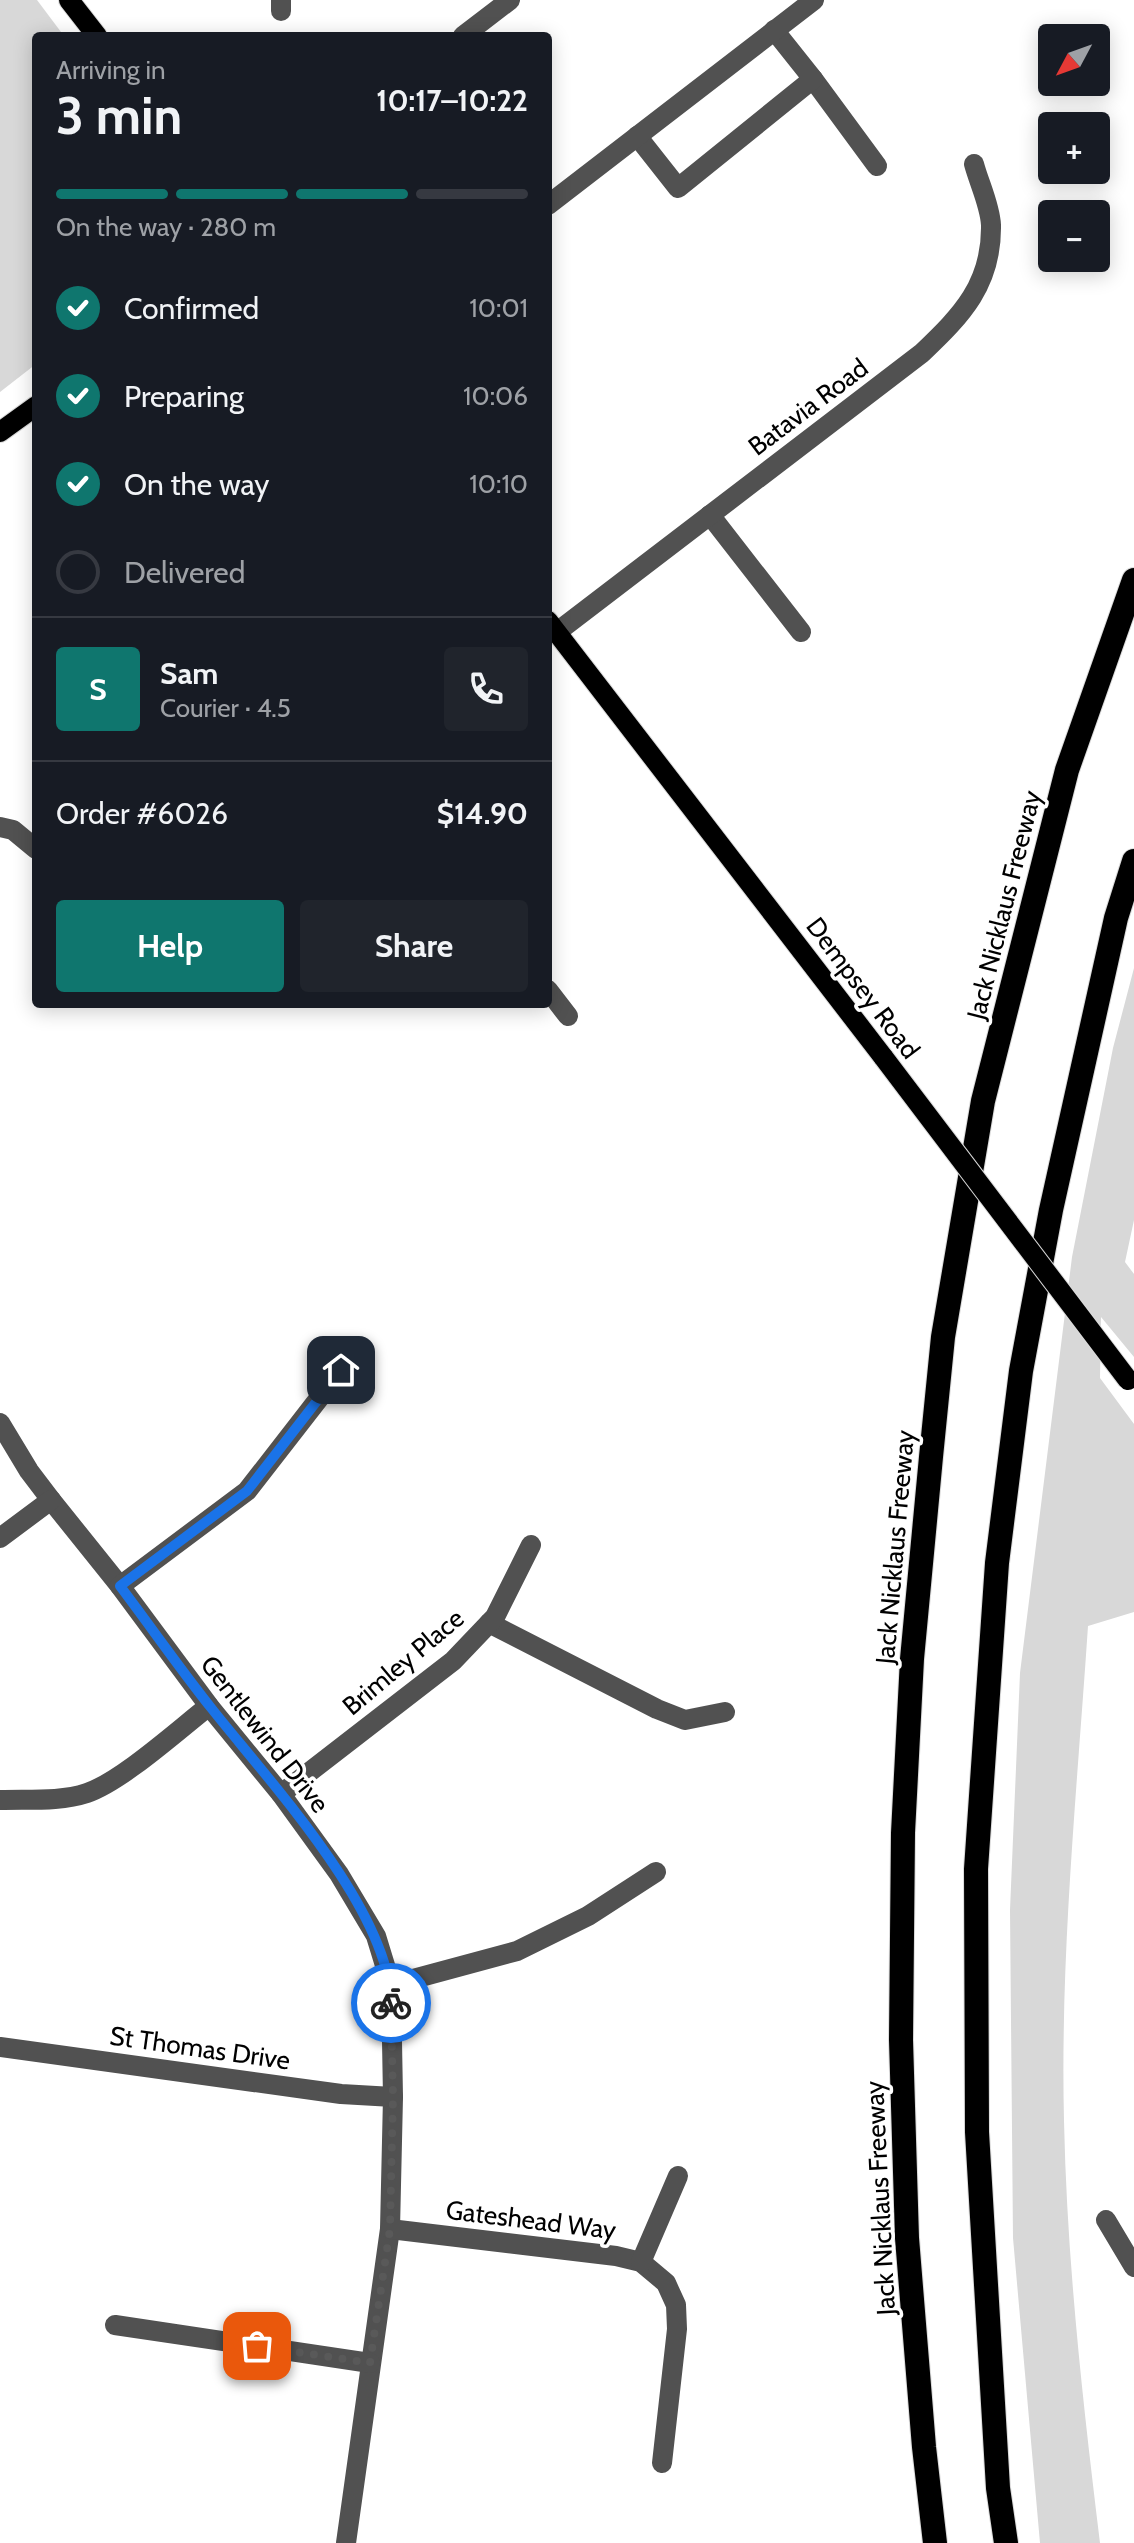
<!DOCTYPE html>
<html lang="en">
<head>
<meta charset="utf-8">
<style>
  body { margin:0; font-family:Cabin,sans-serif; background:#20242c; color:#f1f3f6; height:100vh; display:flex; flex-direction:column; font-size:30px; white-space:nowrap }
  * { box-sizing:border-box; margin:0 }
  p { font-size:26px; color:#9ea1a6 }
  .icon { flex:none; width:44px; height:44px; fill:none; stroke:currentColor; stroke-width:2; stroke-linecap:round; stroke-linejoin:round }
  .map { position:relative; flex:1; overflow:hidden }
  .sheet { position:absolute; left:32px; top:32px; width:520px; height:976px; display:flex; flex-direction:column; background:#171b24; border-radius:8px; box-shadow:0 4px 20px #0003 }
  .sheet>* { flex:none }
  .needle { width:52px; rotate:229deg }
  .buttons { position:absolute; left:1038px; top:24px; display:grid; gap:16px }
  .buttons a { display:grid; place-items:center; width:72px; height:72px; border-radius:8px; background:#171b24; box-shadow:0 4px 20px #0003; font-size:40px }
  .pin { position:absolute; display:grid; place-items:center; width:68px; height:68px; color:#fff; margin:-34px; border-radius:16px; box-shadow:0 4px 12px #0006 }
  .courier { position:absolute; display:grid; place-items:center; width:80px; height:80px; margin:-40px; border:6px solid #1a73e8; border-radius:50%; background:#fff; color:#222; box-shadow:0 2px 10px #0007 }
  .overview em { font-style:normal; font-weight:800 }
  .overview div { display:flex; flex-direction:column-reverse }
  .overview { display:flex; align-items:center; justify-content:space-between; height:136px; padding:0 24px }
  h1 { font-size:52px; font-weight:800; line-height:60px }
  .bar { display:grid; grid-template-columns:repeat(4,1fr); gap:12px 8px; align-content:center; height:96px; padding:0 24px }
  .bar i { height:10px; border-radius:6px; background:#363941 }
  .bar .current { background:#0f766e }
  .bar p { grid-column:span 4 }
  .line { display:flex; align-items:center; gap:20px; padding:0 24px; border-top:2px solid #363941 }
  .line div { flex:1 }
  .round { display:grid; place-items:center; flex:none; width:84px; height:84px; border-radius:8px; background:#20242c }
  ol { padding:0 24px; list-style:none }
  li { display:flex; align-items:center; gap:24px; height:88px }
  li p { margin-inline-start:auto }
  li .icon { padding:8px; border-radius:50%; background:#0f766e; color:#fff; stroke-width:4 }
  li:last-child { color:#9ea1a6 }
  li i { width:44px; height:44px; border:4px solid #363941; border-radius:50% }
  .button { display:flex; gap:16px; margin-top:auto; padding:16px 24px }
  .button a { flex:1; height:92px; border-radius:8px; background:#0f766e; color:#fff; font-size:32px; font-weight:800; line-height:92px; text-align:center }
  .button a+a { background:#20242c; color:#f1f3f6 }
  .map>svg:first-child { display:block }
  .green { fill:#d8d8d8 }
  .lines { fill:none; stroke-linecap:round; stroke-linejoin:round }
  .major-casing { stroke:#dbdbdb; stroke-width:22 }
  .highway-casing { stroke:#dbdbdb; stroke-width:26 }
  .minor { stroke:#515151; stroke-width:20 }
  .major { stroke:#000; stroke-width:20 }
  .highway { stroke:#000; stroke-width:24 }
  .major-bridge-casing { stroke:#dbdbdb; stroke-width:22; stroke-linecap:butt }
  .major-bridge { stroke:#000; stroke-width:20 }
  .done { stroke:#595959; stroke-width:8; stroke-dasharray:0 14.4 }
  .route { stroke:#1a73e8; stroke-width:10 }
  .labels { text-anchor:middle; stroke-width:7; stroke-linejoin:round; paint-order:stroke }
  .street-label { font-size:26px; fill:#000; stroke:#fff }
</style>
</head>
<body>
<div class="map">
<svg width="1134" height="2543" viewBox="0 0 1134 2543">
  <rect width="100%" height="100%" fill="#fff"/>
  <g class="green">
    <polygon points="0,0 37,0 64,36 36,36 36,364 0,392"/>
    <path d="M1134,968V1220L1125,1262L1134,1274V1357L1101,1317L1100,1378L1134,1424V1612L1088,1626C1077,1790 1060,1956 1064,2121C1067,2263 1083,2403 1100,2543H1040L1013,2238L1010,1910L1020,1673L1072,1257L1113,1048Z"/>
  </g>
  <g class="lines">
    <g class="major-casing">
      <g id="major">
        <polyline points="69,0 97,36"/>
        <polyline points="0,432 36,406"/>
        <polyline points="548,621 884,1058"/>
      </g>
    </g>
    <g class="highway-casing">
      <g id="highway">
        <polyline points="935,2543 924,2447 907,2238 901,2040 903,1833 912,1659 931,1457 943,1337 983,1101 1067,770 1134,580"/>
        <polyline points="1006,2543 998,2488 977,2132 976,1869 997,1563 1021,1371 1051,1210 1116,918 1134,861"/>
      </g>
    </g>
    <g class="minor">
      <polyline points="281,11 281,0"/>
      <polyline points="463,36 510,0"/>
      <polyline points="813,79 877,166"/>
      <polyline points="637,136 678,188 813,79 774,30"/>
      <polyline points="548,205 814,0"/>
      <polyline points="710,515 801,632"/>
      <path d="M557,632L922,353C962,315 992,284 991,225C990,205 979,183 974,164"/>
      <polyline points="0,827 13,830 36,849"/>
      <polyline points="548,990 568,1016"/>
      <polyline points="0,1423 29,1471 51,1500 120,1586 209,1706 281,1794 339,1874 376,1936 391,1985 393,2097 390,2229 346,2543"/>
      <polyline points="0,1538 51,1500"/>
      <polyline points="120,1586 247,1491 341,1370"/>
      <polyline points="489,1623 657,1709 685,1720 725,1712"/>
      <polyline points="281,1794 453,1661 495,1617 531,1545"/>
      <path d="M0,1800C28,1799 60,1802 87,1793C122,1781 178,1730 209,1706"/>
      <polyline points="391,1985 517,1951 588,1916 656,1872"/>
      <polyline points="0,2047 341,2094 393,2097"/>
      <polyline points="1106,2220 1134,2267"/>
      <polyline points="390,2229 616,2256 641,2262 666,2283 676,2305 677,2329 662,2463"/>
      <polyline points="641,2262 678,2176"/>
      <polyline points="115,2325 370,2363"/>
    </g>
    <use href="#major" class="major"/>
    <use href="#highway" class="highway"/>
    <g class="major-bridge-casing">
      <polyline id="major-bridge" points="884,1058 1128,1380"/>
    </g>
    <use href="#major-bridge" class="major-bridge"/>
  </g>
  <g class="lines">
    <polyline class="done" points="257,2346 370,2363 390,2229 393,2097 391,2003"/>
    <path class="route" d="M341,1370L247,1491L120,1586C151,1627 180,1669 212,1709C269,1781 390,1911 391,2003"/>
  </g>
  <g class="labels">
    <g class="street-label">
      <text transform="translate(808 407) rotate(-37)" y="9">Batavia Road</text>
      <text transform="translate(1004 905) rotate(-76)" y="9">Jack Nicklaus Freeway</text>
      <text transform="translate(863 988) rotate(53)" y="9">Dempsey Road</text>
      <text transform="translate(895 1547) rotate(-85)" y="9">Jack Nicklaus Freeway</text>
      <text transform="translate(403 1662) rotate(-40)" y="9">Brimley Place</text>
      <text transform="translate(265 1734) rotate(52)" y="9">Gentlewind Drive</text>
      <text transform="translate(200 2048) rotate(8)" y="9">St Thomas Drive</text>
      <text transform="translate(880 2198) rotate(-93)" y="9">Jack Nicklaus Freeway</text>
      <text transform="translate(531 2220) rotate(7)" y="9">Gateshead Way</text>
    </g>
  </g>
</svg>
<div class="buttons">
<a><svg class="needle" viewBox="-14 -14 28 28"><path d="M0-13l5 13h-10z" fill="#e53935"/><path d="M0 13l5-13h-10z" fill="#9ea1a6"/></svg></a>
<a>+</a>
<a>−</a>
</div>
<div class="pin" style="left:257px;top:2346px;background:#ea580c"><svg class="icon" aria-label="bag" viewBox="0 0 24 24"><path d="M5 8h14l-1 12H6zM9 8a3 3 0 0 1 6 0"/></svg></div>
<div class="pin" style="left:341px;top:1370px;background:#1f2937"><svg class="icon" aria-label="home" viewBox="0 0 24 24"><path d="M3 11l9-7 9 7M6 9v11h12V9"/></svg></div>
<div class="courier" style="left:391px;top:2003px"><svg class="icon" aria-label="bike" viewBox="0 0 24 24"><circle cx="6" cy="16" r="4"/><circle cx="18" cy="16" r="4"/><path d="M6 16l4-8h5l3 8M10 8l3 8H6M13 5h3"/></svg></div>
<section class="sheet">
<div class="overview"><div><h1>3 min</h1><p>Arriving in</p></div><em>10:17–10:22</em></div>
<div class="bar"><i class="current"></i><i class="current"></i><i class="current"></i><i></i><p>On the way · 280 m</p></div>
<ol>
<li><svg class="icon" aria-label="check" viewBox="0 0 24 24"><path d="M5 12l5 5 9-10"/></svg>Confirmed<p>10:01</p></li>
<li><svg class="icon" aria-label="check" viewBox="0 0 24 24"><path d="M5 12l5 5 9-10"/></svg>Preparing<p>10:06</p></li>
<li><svg class="icon" aria-label="check" viewBox="0 0 24 24"><path d="M5 12l5 5 9-10"/></svg>On the way<p>10:10</p></li>
<li><i></i>Delivered</li>
</ol>
<div class="line" style="height:144px"><b class="round" style="background:#0f766e;color:#fff">S</b><div><b>Sam</b><p>Courier · 4.5</p></div><a class="round"><svg class="icon" aria-label="phone" viewBox="0 0 24 24"><path d="M5 4h4l2 5-3 2q2 4 5 5l2-3 5 2v4C11 20 4 13 5 4z"/></svg></a></div>
<div class="line" style="height:104px"><div>Order #6026</div><b>$14.90</b></div>
<div class="button"><a>Help</a><a>Share</a></div>
</section>
</div>
</body>
</html>
